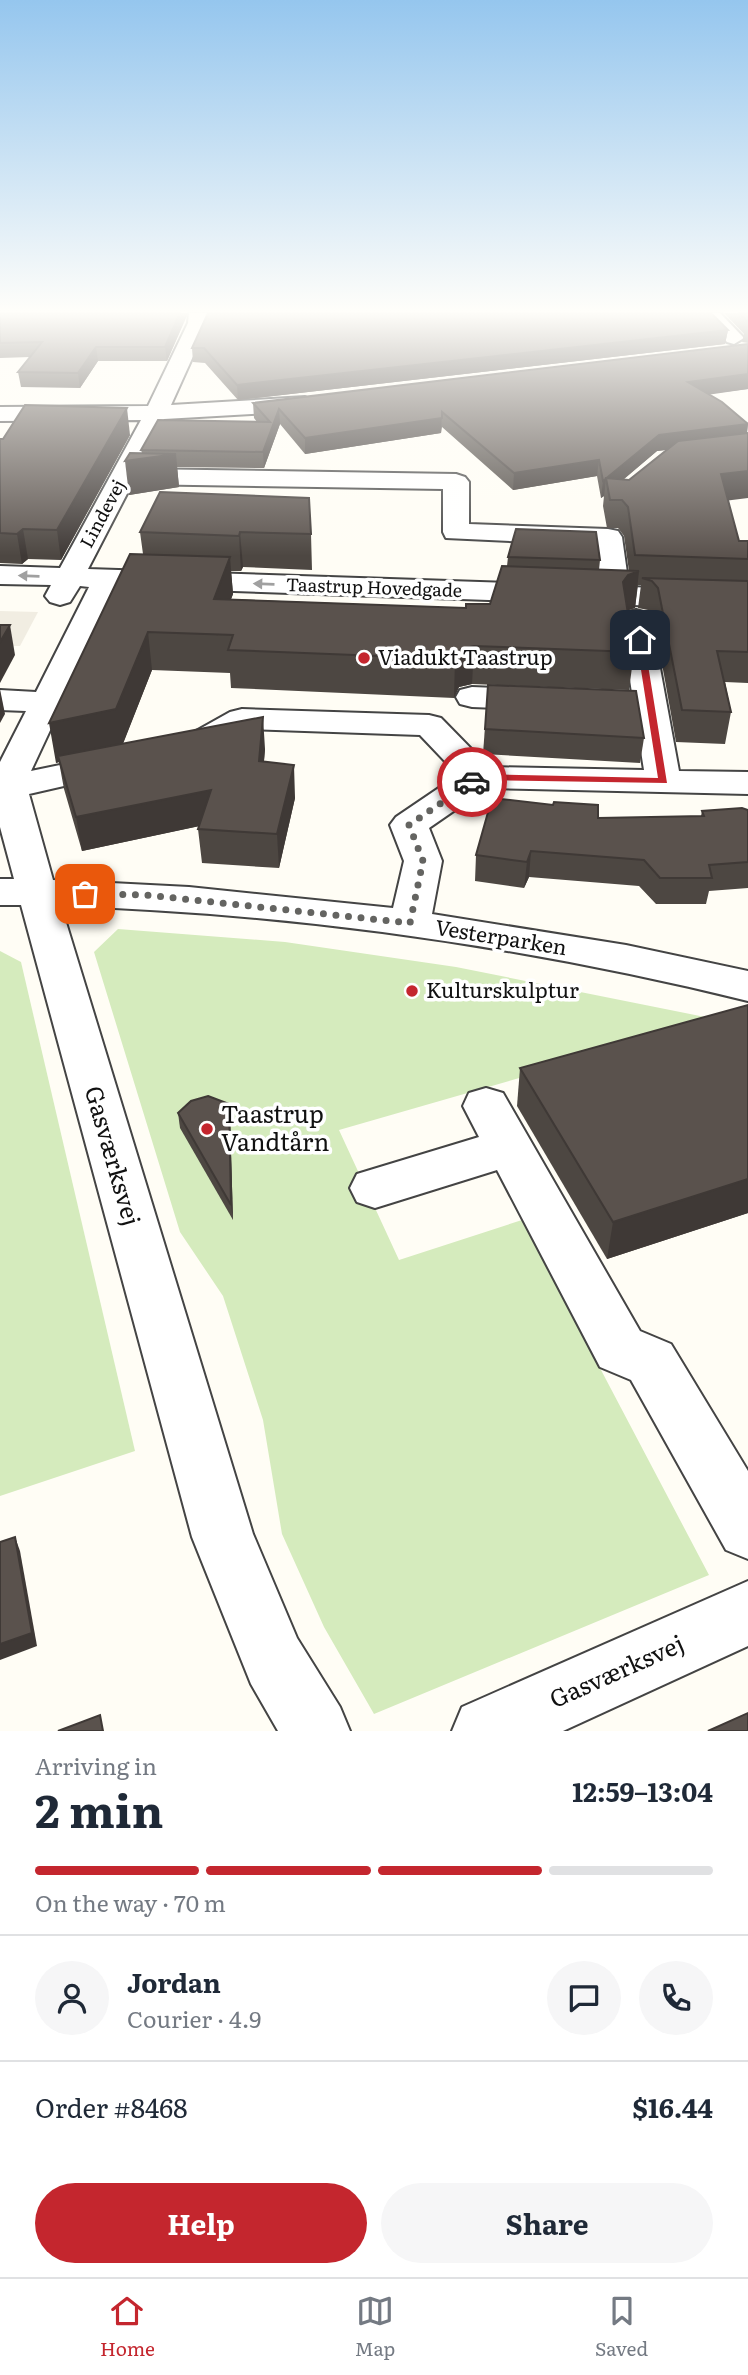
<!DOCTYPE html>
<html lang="en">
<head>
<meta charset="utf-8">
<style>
  body { margin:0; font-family:Literata,serif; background:#f6f6f7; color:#1f2937; height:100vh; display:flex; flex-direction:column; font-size:26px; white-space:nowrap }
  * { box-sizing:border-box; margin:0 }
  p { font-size:23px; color:#747a83 }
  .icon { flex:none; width:38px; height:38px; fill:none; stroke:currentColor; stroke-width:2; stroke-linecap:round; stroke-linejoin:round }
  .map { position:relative; height:1731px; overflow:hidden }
  .side { display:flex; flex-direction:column; background:#fff; flex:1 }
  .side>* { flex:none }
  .pin { position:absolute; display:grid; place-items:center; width:60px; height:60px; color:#fff; margin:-30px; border-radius:14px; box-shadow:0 4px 10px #0006 }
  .courier { position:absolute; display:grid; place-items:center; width:70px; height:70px; margin:-35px; border:5px solid #c4262e; border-radius:50%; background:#fff; color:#222; box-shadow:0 2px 9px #0007 }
  .headline em { font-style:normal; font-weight:700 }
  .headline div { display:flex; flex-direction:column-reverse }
  .headline { display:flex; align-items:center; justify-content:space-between; height:119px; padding:0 35px }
  h1 { font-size:46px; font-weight:700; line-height:52px }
  .bar { display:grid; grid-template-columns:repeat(4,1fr); gap:10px 7px; align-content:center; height:84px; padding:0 35px }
  .bar i { height:9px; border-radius:5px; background:#e0e1e3 }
  .bar .current { background:#c4262e }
  .bar p { grid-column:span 4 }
  .line { display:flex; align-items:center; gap:18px; padding:0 35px; border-top:2px solid #e0e1e3 }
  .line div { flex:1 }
  .round { display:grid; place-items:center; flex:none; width:74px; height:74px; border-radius:37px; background:#f6f6f7 }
  .action { display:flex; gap:14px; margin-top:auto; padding:14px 35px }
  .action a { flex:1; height:80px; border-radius:42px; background:#c4262e; color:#fff; font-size:28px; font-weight:700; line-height:80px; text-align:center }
  .action a+a { background:#f6f6f7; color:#1f2937 }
  .tab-bar { display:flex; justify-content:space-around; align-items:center; height:98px; border-top:2px solid #e0e1e3; background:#fff; font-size:19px; color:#747a83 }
  .tab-bar a { display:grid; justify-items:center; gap:4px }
  .tab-bar .current { color:#c4262e }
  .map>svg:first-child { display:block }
  .green { fill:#d5ebbd }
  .plaza { fill:#f1ede2 }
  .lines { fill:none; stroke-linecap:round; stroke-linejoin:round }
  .minor-casing { stroke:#444; stroke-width:4 }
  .minor { fill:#fff; fill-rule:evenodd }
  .wall { fill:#4d4742; fill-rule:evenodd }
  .shaded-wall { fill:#3f3936 }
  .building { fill:#5a524d; stroke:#3f3936; stroke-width:2 }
  .oneway { fill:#a0a0a0 }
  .route { fill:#c4262e }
  .done { stroke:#646461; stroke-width:7; stroke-dasharray:0 12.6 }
  .poi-dot { fill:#c4262e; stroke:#fff; stroke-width:2.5 }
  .labels { text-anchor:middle; stroke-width:7; stroke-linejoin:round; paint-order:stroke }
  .far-street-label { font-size:18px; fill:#111; stroke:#fff }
  .poi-label { font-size:21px; fill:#111; stroke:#fff; text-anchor:start }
  .street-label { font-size:21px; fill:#111; stroke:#fff }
  .near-poi-label { font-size:24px; fill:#111; stroke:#fff; text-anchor:start }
  .near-street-label { font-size:24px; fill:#111; stroke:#fff }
</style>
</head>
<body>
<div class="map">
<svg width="748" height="1731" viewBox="0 0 748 1731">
  <rect width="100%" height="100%" fill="#fffdf5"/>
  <g class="green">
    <polygon points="118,929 285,942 456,967 720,1020 339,1130 399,1260 522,1220 709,1575 374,1714 324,1627 282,1534 263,1420 223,1296 180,1232 94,952"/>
    <polygon points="0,951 21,962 135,1451 0,1496"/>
  </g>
  <polygon class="plaza" points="0,611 38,612 20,646 0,646"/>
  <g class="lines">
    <g class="minor-casing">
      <g id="minor">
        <path d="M189,313H209L208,323L171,405L305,397L316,404L305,411L164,419L139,469L456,474L465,477L469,482V524L608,529L618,531L622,537L629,587L748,591V609L117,587L31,771L113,754L125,758L131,765L125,772L29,794L53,880L189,887L393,908L404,861L390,825L396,817L458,775L420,735L248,729L204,754L192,757L180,754L175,747L180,740L230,712L242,709L429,715L441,718L489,767L644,770L635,713L472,707L460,704L456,697L460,690L472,687L632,693L621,619L625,613L636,610L647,613L651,619L679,771L748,772V794L487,788L429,828L442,861L432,914L626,945L748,971V1001C524,946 292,913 61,906L253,1534L297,1638L340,1707L350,1731H278L251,1684L192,1537L21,905H0V879H14L0,827V762L26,711L0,710V690L36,692L89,587L80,586L70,602L60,605L50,602L45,596L51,585L0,584V566L60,568L141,420L0,421V407L148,406L188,323ZM132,484L443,489V532L446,538L595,545L600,586L88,569Z"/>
        <polygon points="699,313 720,313 744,338 734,344 727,342"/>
        <polygon points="486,1088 503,1093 640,1331 671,1344 748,1471 748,1559 726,1550 631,1380 600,1367 497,1170 375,1208 357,1202 350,1188 357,1174 479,1137 463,1106 469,1093"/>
        <polygon points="748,1581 748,1646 563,1731 452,1731 462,1707"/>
      </g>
    </g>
    <use href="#minor" class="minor"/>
  </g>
  <g class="wall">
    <polygon points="0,313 188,313 167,361 98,361 80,388 21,387 18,372 30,357 0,358"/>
    <polygon points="724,313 748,313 748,343 742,342 744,334"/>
    <polygon points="728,330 725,344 238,400 205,363 193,362 192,348"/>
    <path d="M748,344V389L708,394L748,423L747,433L728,500L739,541H748V683L725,682L731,712L725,744L676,742L654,619L648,610L638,608L641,585H638L635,608L628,610L634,652L629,690L472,684L459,687L454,698L231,688L230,673L152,670L123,743L265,749L264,761L295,798L279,868L202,863L198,829L199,826L82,851L64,789L59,762L56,763L143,554L140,532L160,492L311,534L312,570L243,567L241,571H231L233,594L231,599L466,608L490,604L507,566L508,557L600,560L599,570L629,571L624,536L618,528H607L603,506L604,496L601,498L597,476L513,490L442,427L441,433L305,454L280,424L264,468L177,467L179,487L129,495L142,453L141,450L257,422L254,418L253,403ZM666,450L629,480H623L657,451Z"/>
    <polygon points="130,435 61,560 28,559 22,564 0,563 0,439"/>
    <polygon points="488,685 644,738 640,763 483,754"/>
    <polygon points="748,810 748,888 709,891 706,904 656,904 639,886 529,877 524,888 475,881 476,855 598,818 701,816 702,811"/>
    <polygon points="748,1005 748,1213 607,1259 517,1106 520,1068"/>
    <polygon points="229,1104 230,1119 233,1220 180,1128 178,1113"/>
  </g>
  <g class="shaded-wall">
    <polygon points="180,313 188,313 167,361 165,347"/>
    <polygon points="728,330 725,344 238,400 237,385"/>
    <polygon points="96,347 98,361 80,388 78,373"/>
    <polygon points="748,374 748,389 686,398 688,382"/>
    <polygon points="127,408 130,435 61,560 57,530"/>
    <polygon points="279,409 280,424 264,468 263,452"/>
    <polygon points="442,412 441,433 305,454 305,438"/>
    <polygon points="748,424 746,440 657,451 608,492 606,479 659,435"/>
    <polygon points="176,454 179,487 129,495 125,461"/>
    <polygon points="599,460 597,476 513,490 514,473"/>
    <polygon points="748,471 748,498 716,502 721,474"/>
    <polygon points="606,479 604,496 601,498 603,481"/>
    <polygon points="23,529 28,559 22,564 17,534"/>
    <polygon points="240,532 243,567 241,571 239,536"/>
    <polygon points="230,557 233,594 217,636 214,599"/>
    <polygon points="639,571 635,608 623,612 623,582 628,575"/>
    <polygon points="10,625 15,655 0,683 0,642"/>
    <polygon points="148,632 152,670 121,749 58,756 59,762 56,763 49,723"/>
    <polygon points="474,646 472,684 459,687 454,698 455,659 461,649"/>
    <polygon points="0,689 5,714 0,723"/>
    <polygon points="263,717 265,749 261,794 259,761"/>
    <polygon points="294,765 295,798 279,868 277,834"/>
    <polygon points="211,790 214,823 82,851 76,817"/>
    <polygon points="531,851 529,877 524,888 527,862"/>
    <polygon points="229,1104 230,1119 233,1220 231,1205"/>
    <polygon points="748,1179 748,1213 607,1259 613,1222"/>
    <polygon points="15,1537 20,1551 37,1646 0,1660 0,1644"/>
  </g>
  <g class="building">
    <polygon points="0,313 180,313 165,347 96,347 78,373 18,372 42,342 0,343"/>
    <polygon points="208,313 711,313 728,330 237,385 204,348 192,348"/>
    <polygon points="740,313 748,313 748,322"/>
    <polygon points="748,344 748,374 688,382 722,402 748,424 659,435 603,481 599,460 514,473 442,412 442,418 305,438 279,409 263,452 141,450 158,420 270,422 253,403"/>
    <polygon points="25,405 127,408 57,530 23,529 17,534 0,533 0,439 3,439"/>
    <polygon points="748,433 748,471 721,474 739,541 748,541 748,559 635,555 628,507 622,500 610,500 606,478 629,480 678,441"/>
    <polygon points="130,453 176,454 125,461"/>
    <polygon points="160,492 309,498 311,534 240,532 239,536 140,532"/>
    <polygon points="516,529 596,532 600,560 508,557"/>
    <polygon points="130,554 230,557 214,599 466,608 466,604 490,604 502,566 639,571 628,575 623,582 634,652 474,646 461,649 455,659 228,650 233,635 148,632 116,709 49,723"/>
    <polygon points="642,578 748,581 748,652 717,651 731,712 682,710 658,588 652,581"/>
    <polygon points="0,625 10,625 0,642"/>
    <polygon points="488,685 636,691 644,738 485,729"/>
    <polygon points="263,717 259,761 294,765 277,834 198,829 211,790 76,817 58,756"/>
    <polygon points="492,798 553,805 554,802 598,805 598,818 704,816 702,811 742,808 748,810 748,862 709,865 712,878 660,878 644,860 531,851 527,862 476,855"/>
    <polygon points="748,1005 748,1179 613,1222 520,1068"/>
    <polygon points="208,1096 229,1104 231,1205 178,1113 191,1101"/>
    <polygon points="15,1537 32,1633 0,1644 0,1542"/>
    <polygon points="748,1713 748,1731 708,1731"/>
    <polygon points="100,1715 103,1731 58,1731"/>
  </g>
  <defs><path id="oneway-solid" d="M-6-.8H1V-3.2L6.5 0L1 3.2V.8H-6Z" transform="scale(1.75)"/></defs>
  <g class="oneway">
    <use href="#oneway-solid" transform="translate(29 576) rotate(-178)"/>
    <use href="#oneway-solid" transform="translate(264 584) rotate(-178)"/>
  </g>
  <linearGradient id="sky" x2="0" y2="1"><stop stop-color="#95c6ee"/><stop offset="0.56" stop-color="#fffefa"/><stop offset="1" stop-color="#fffefa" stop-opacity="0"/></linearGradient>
  <rect width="748" height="556" fill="url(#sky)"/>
  <polygon class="route" points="636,638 644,640 667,783 481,780 468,784 468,779 479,774 658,778"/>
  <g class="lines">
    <polyline class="done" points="85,894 146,895 410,923 423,861 409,825 472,782"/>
  </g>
  <g class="poi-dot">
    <circle cx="364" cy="658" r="7"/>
    <circle cx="412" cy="991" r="7"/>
    <circle cx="207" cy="1129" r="7"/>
  </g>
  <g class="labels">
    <g class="far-street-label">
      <text transform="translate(103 514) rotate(-62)" y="6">Lindevej</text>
      <text transform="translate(374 588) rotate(2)" y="6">Taastrup Hovedgade</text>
    </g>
    <g class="poi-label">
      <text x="378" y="665">Viadukt Taastrup</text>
      <text x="426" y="998">Kulturskulptur</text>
    </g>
    <g class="street-label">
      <text transform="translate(501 938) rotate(9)" y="7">Vesterparken</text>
    </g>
    <g class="near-poi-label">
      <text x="221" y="1123">Taastrup<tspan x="221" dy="28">Vandtårn</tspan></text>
    </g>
    <g class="near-street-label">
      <text transform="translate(112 1156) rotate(74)" y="8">Gasværksvej</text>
      <text transform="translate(617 1672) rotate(-24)" y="8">Gasværksvej</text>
    </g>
  </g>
</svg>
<div class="pin" style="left:85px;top:894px;background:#ea580c"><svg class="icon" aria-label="bag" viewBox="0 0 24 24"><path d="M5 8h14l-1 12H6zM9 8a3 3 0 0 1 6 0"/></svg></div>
<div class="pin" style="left:640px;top:640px;background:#1f2937"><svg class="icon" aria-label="home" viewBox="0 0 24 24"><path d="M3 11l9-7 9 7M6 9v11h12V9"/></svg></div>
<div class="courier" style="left:472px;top:782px"><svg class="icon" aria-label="car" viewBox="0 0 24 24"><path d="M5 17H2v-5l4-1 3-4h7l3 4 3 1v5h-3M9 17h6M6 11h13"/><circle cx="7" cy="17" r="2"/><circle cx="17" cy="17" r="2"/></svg></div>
</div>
<section class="side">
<div class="headline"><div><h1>2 min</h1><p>Arriving in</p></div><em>12:59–13:04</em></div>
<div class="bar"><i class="current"></i><i class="current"></i><i class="current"></i><i></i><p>On the way · 70 m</p></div>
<div class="line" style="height:126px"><a class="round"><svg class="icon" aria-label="person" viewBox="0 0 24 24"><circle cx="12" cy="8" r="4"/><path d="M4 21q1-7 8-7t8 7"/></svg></a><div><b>Jordan</b><p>Courier · 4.9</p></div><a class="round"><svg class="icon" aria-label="chat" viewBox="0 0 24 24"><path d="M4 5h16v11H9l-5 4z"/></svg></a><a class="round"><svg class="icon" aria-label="phone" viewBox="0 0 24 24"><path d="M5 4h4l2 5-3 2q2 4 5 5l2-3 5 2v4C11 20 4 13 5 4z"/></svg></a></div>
<div class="line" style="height:91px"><div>Order #8468</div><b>$16.44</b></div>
<div class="action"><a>Help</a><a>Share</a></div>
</section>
<nav class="tab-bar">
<a class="current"><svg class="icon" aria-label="home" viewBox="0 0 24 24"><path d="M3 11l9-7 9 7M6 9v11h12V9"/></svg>Home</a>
<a><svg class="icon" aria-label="map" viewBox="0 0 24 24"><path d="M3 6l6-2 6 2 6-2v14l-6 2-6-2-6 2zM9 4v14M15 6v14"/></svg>Map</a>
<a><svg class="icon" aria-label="saved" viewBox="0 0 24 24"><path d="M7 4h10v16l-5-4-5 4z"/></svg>Saved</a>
</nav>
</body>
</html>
